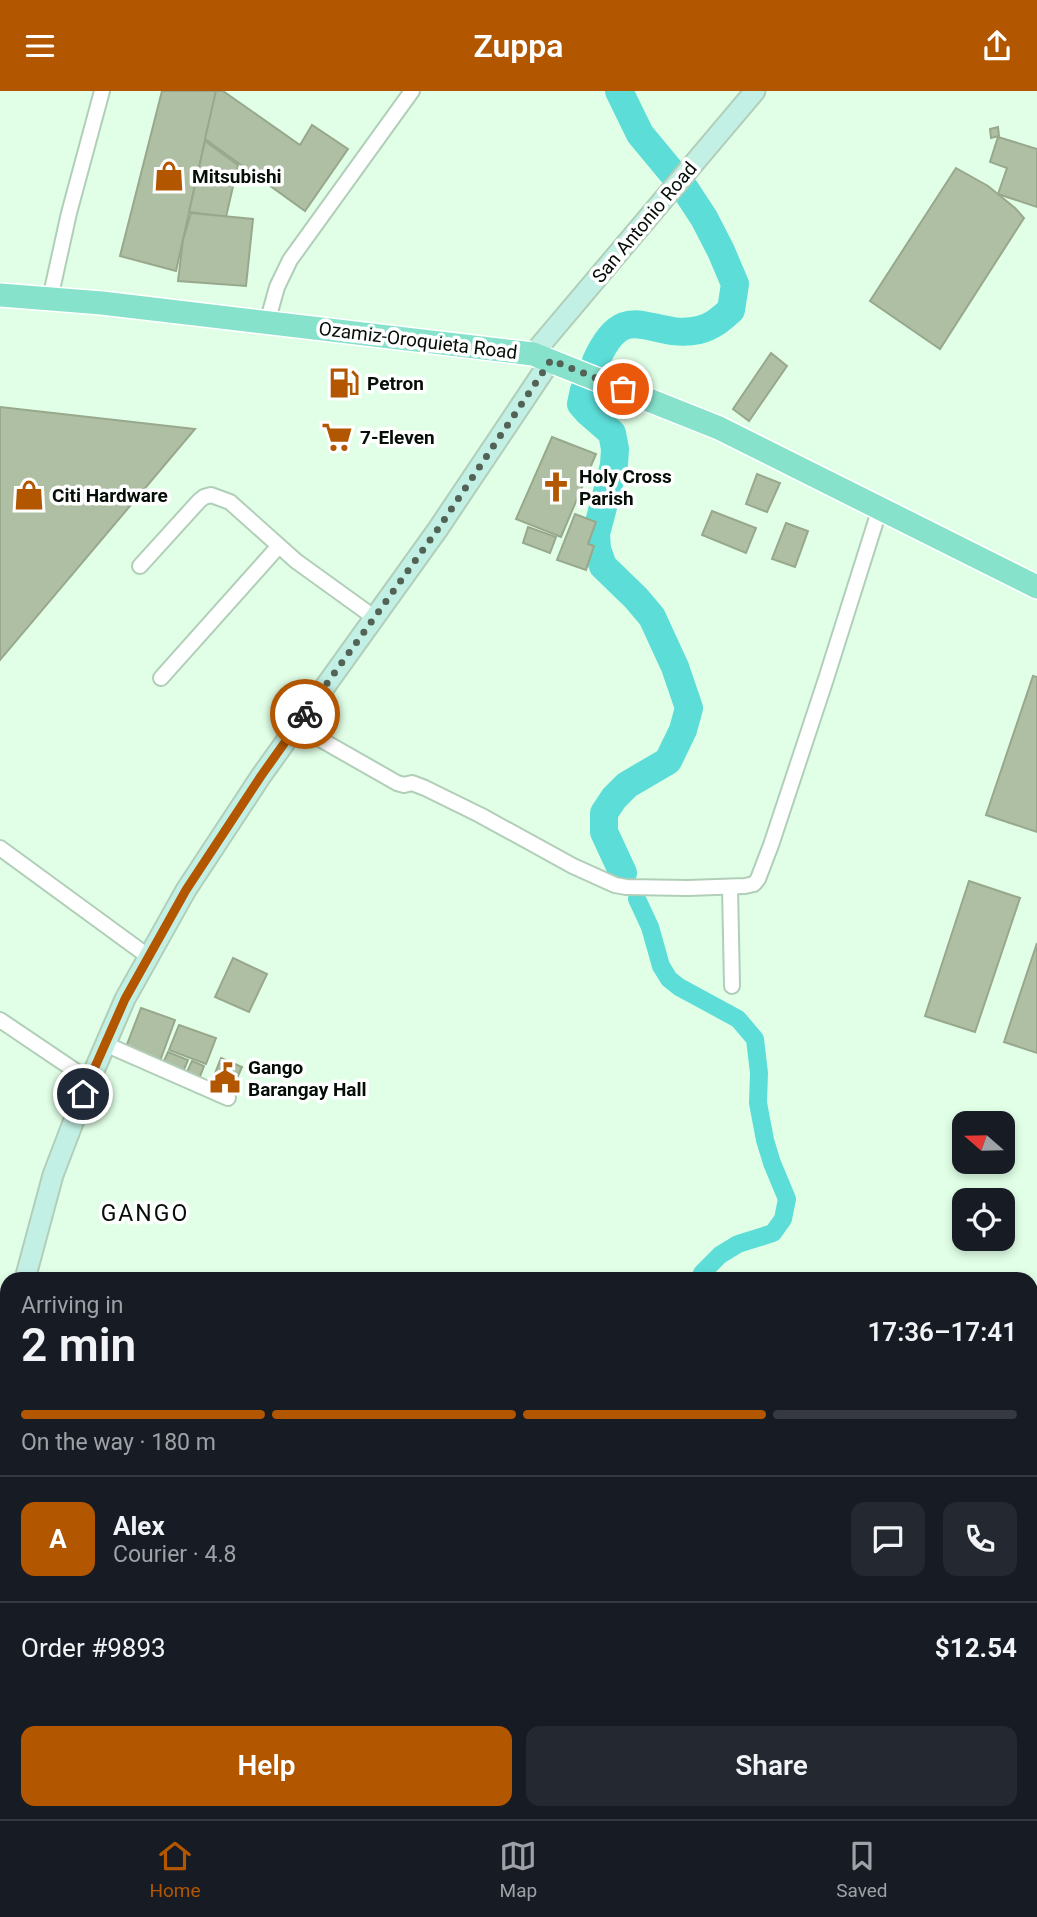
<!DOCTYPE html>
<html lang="en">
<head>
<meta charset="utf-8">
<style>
  body { margin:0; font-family:Roboto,sans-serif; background:#242831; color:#f1f3f6; height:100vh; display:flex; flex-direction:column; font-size:26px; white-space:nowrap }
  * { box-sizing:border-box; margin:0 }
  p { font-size:23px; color:#9ea1a6 }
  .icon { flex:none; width:38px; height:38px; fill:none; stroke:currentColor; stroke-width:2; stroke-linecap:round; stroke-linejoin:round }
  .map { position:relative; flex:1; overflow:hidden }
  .sheet { position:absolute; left:0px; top:1181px; width:1038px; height:548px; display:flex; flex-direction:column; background:#171b24; border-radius:21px 21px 0 0; box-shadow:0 4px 10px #0003 }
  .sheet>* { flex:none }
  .needle { width:46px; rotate:290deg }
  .controls { position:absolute; left:952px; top:1020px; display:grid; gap:14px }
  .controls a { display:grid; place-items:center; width:63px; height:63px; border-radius:14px; background:#171b24; box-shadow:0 4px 10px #0003; font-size:35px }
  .pin { position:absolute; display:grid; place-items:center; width:60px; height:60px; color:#fff; margin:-30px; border:4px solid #fff; border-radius:50%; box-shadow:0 2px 7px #0007 }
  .courier { position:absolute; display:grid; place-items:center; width:70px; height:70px; margin:-35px; border:5px solid #b35600; border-radius:50%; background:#fff; color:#222; box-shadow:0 2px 9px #0007 }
  .summary em { font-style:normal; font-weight:600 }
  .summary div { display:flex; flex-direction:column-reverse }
  .summary { display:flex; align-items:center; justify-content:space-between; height:119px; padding:0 21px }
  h1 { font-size:46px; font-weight:600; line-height:52px }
  .bar { display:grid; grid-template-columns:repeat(4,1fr); gap:10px 7px; align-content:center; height:84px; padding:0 21px }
  .bar i { height:9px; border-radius:5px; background:#363941 }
  .bar .active { background:#b35600 }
  .bar p { grid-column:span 4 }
  .line { display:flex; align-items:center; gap:18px; padding:0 21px; border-top:2px solid #363941 }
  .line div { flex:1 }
  .round { display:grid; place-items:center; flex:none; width:74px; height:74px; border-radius:14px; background:#242831 }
  .action { display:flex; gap:14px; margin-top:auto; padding:14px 21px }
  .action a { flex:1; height:80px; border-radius:14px; background:#b35600; color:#fff; font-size:28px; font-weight:600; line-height:80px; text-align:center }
  .action a+a { background:#242831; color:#f1f3f6 }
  header { display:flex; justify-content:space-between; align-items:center; height:91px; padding:0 21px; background:#b35600; color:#fff; font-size:32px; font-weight:600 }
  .dock { display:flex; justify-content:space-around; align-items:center; height:98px; border-top:2px solid #363941; background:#171b24; font-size:19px; color:#9ea1a6 }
  .dock a { display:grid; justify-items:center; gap:4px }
  .dock .active { color:#b35600 }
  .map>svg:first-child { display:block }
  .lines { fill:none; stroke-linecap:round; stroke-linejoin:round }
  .canal { stroke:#5dddd8; stroke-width:18 }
  .river { stroke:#5dddd8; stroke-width:28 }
  .building { fill:#afbfa3; stroke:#98a88c; stroke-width:2 }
  .street-casing { stroke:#b1ceb8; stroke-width:18 }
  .secondary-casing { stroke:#b1ceb8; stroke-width:23 }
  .primary-casing { stroke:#fff; stroke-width:26 }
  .street { stroke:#fff; stroke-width:14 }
  .secondary { stroke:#c3f0e5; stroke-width:19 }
  .primary { stroke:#87e2cb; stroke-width:23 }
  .done { stroke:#526255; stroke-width:7; stroke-dasharray:0 12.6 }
  .route { stroke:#b35600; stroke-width:9 }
  .labels { text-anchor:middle; stroke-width:7; stroke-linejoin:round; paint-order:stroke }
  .poi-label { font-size:19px; font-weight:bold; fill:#050e07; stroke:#fff; text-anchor:start }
  .street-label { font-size:19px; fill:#050e07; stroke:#fff }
  .quarter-label { font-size:23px; letter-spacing:2px; fill:#050e07; stroke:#fff }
</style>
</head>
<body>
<header><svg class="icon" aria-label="menu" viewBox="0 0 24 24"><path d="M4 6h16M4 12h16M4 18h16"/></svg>Zuppa<svg class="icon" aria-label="share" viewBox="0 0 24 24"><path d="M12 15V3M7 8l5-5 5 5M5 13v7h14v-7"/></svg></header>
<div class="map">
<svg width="1037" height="1728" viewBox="0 0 1037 1728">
  <rect width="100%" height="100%" fill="#e1ffe7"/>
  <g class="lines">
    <polyline class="canal" points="637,808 650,836 661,875 669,888 679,896 738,928 755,948 759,982 758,1012 765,1049 772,1072 787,1108 783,1128 773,1142 738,1153 720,1164 702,1182 700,1188"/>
    <g class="river">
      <polyline points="619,0 640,43 674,84"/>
      <path d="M596,270C626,203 650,250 699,239C712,236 721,228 731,219L735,193L721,160L704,127L685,98"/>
      <polyline points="584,299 581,313 588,321 612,342 615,358 614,374 596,443 597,458 603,475 636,507 652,526 675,576 689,617 683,639 668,670 627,694 614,707 604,722 604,741 623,782"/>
    </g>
  </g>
  <g class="building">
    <polygon points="162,0 216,0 176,180 120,165"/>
    <polygon points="216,0 223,0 300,54 312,34 348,58 305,120 205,48"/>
    <polygon points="998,36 999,45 991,47 990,38"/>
    <polygon points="998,46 1037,58 1037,116 998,103 1007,77 990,71"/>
    <polygon points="205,50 238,74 226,126 189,121"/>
    <polygon points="956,77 988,95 1015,117 1024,127 940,258 870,210"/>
    <polygon points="191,122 253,128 246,195 178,190 183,149"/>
    <polygon points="771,262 787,275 749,330 733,318"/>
    <polygon points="0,316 195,338 0,569"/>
    <polygon points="552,346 596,363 561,446 516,428"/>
    <polygon points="757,383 780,392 767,421 746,413"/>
    <polygon points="712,420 756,437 746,462 702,444"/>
    <polygon points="575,423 596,431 588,453 594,455 586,479 557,469"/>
    <polygon points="786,432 808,440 795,476 772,468"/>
    <polygon points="528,436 556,446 550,462 523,452"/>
    <polygon points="1033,585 1037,586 1037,741 986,724"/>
    <polygon points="969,790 1020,807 975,941 925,925"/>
    <polygon points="1037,852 1037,962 1004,951"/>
    <polygon points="233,867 267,883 249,921 215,906"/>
    <polygon points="141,917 175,929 160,970 126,956"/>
    <polygon points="179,934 216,947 206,973 169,959"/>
    <polygon points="168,961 188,969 183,981 163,972"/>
    <polygon points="221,967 242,976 229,1005 210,995"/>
    <polygon points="192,970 204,975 199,988 186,983"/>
    <rect x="0" y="1535" width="7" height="19"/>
    <rect x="0" y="1563" width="7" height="23"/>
    <rect x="0" y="1609" width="7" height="28"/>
    <polygon points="0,1681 6,1682 2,1719 0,1719"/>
    <polygon points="7,1721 7,1722 27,1722 25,1727 7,1722"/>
    <polygon points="32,1722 61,1722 59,1728 31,1728"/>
    <polygon points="69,1722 101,1722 93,1728 74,1728"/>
    <polygon points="163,1722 177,1722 170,1728"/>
  </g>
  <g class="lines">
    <g class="street-casing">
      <g id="street">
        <polyline points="50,208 69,122 102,0"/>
        <polyline points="267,232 277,196 290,169 412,0"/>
        <polyline points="140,475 199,410 204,406 211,404 230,411 296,470 375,527"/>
        <polyline points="161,587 278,456"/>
        <polyline points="297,635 397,692 404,694 412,692 425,697 480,724 573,775 615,794 626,796 688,797 745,795 754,793 758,788 771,754 825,591 880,417"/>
        <polyline points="0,757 149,866"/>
        <polyline points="730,796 732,895"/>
        <polyline points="0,929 89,989"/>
        <polyline points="105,953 228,1007"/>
        <polyline points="0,1660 7,1660"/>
        <polyline points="134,1722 139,1728"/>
      </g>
    </g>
    <g class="secondary-casing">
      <g id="secondary">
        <polyline points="533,263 755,0"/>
        <polyline points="25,1188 53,1084 84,1003 125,908 186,799 261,685 438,438 551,269"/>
        <polyline points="0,1284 7,1252"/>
      </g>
    </g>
    <g class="primary-casing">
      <polyline id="primary" points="0,204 102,212 533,263 719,337 1037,496"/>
    </g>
    <use href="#street" class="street"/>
    <use href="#secondary" class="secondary"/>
    <use href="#primary" class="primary"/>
  </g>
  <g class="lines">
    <polyline class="done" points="305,623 438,438 551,269 623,298"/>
    <polyline class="route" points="83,1003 125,908 186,799 261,685 305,623"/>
  </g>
  <defs>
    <g id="shop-bare" transform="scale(2.415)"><path d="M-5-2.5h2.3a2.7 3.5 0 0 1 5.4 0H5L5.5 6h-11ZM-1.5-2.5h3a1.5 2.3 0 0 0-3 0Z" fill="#b35600" stroke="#fff" stroke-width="2.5" paint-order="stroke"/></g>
    <g id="fuel-bare" transform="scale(2.415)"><path d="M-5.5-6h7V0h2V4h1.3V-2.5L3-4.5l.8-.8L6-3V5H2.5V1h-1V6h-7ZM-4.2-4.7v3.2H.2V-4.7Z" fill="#b35600" stroke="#fff" stroke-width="2.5" paint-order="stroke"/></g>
    <g id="supermarket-bare" transform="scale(2.415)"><path d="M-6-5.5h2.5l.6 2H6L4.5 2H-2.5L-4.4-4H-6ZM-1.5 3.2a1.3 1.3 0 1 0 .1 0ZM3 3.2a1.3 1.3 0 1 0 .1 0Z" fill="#b35600" stroke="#fff" stroke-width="2.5" paint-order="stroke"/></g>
    <g id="church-bare" transform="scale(2.415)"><path d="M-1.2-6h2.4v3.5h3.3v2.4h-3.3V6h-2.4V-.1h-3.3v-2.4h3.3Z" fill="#b35600" stroke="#fff" stroke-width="2.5" paint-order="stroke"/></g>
    <g id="civic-bare" transform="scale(2.415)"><path d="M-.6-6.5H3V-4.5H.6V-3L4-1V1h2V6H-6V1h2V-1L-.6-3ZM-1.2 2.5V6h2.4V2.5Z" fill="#b35600" stroke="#fff" stroke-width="2.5" paint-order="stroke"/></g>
  </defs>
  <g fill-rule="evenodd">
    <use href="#shop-bare" x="169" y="85"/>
    <use href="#fuel-bare" x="344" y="292"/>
    <use href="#supermarket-bare" x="337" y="346"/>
    <use href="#church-bare" x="556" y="396"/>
    <use href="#shop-bare" x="29" y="404"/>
    <use href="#civic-bare" x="225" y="987"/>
  </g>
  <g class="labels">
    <g class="poi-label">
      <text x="192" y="92">Mitsubishi</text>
      <text x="367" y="299">Petron</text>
      <text x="360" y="353">7-Eleven</text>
      <text x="579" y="392">Holy Cross<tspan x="579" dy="22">Parish</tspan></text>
      <text x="52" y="411">Citi Hardware</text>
      <text x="248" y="983">Gango<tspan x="248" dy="22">Barangay Hall</tspan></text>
    </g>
    <g class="street-label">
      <text transform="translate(644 131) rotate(-50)" y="7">San Antonio Road</text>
      <text transform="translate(418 249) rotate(7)" y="7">Ozamiz-Oroquieta Road</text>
    </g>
    <g class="quarter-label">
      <text x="145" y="1130">GANGO</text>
    </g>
  </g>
</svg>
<div class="controls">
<a><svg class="needle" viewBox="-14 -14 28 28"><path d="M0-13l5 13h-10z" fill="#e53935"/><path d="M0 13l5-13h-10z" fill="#9ea1a6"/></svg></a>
<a><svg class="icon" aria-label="locate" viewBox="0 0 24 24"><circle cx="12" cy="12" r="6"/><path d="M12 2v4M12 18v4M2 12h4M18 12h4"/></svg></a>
</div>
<div class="pin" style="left:623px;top:298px;background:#ea580c"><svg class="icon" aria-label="bag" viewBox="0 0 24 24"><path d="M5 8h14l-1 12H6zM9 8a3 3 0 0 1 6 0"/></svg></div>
<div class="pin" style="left:83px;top:1003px;background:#1f2937"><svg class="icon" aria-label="home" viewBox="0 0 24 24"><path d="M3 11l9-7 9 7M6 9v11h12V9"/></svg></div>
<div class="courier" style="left:305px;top:623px"><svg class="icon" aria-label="bike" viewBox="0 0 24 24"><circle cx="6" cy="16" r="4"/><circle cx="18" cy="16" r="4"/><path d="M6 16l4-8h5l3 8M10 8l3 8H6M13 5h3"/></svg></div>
<section class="sheet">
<div class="summary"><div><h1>2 min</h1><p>Arriving in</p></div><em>17:36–17:41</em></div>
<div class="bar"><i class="active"></i><i class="active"></i><i class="active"></i><i></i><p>On the way · 180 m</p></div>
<div class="line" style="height:126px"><b class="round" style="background:#b35600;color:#fff">A</b><div><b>Alex</b><p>Courier · 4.8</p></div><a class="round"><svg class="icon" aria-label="chat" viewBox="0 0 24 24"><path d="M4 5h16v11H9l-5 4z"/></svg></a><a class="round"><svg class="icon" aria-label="phone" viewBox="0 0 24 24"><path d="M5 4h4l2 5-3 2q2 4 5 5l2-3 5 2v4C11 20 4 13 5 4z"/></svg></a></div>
<div class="line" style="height:91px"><div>Order #9893</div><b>$12.54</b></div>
<div class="action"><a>Help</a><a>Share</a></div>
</section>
</div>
<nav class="dock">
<a class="active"><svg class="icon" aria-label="home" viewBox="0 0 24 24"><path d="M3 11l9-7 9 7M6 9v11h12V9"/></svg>Home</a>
<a><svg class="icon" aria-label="map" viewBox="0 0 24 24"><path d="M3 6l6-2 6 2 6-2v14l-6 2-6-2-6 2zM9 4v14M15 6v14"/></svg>Map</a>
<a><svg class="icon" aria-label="saved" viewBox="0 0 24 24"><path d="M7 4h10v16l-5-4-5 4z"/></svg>Saved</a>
</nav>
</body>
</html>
